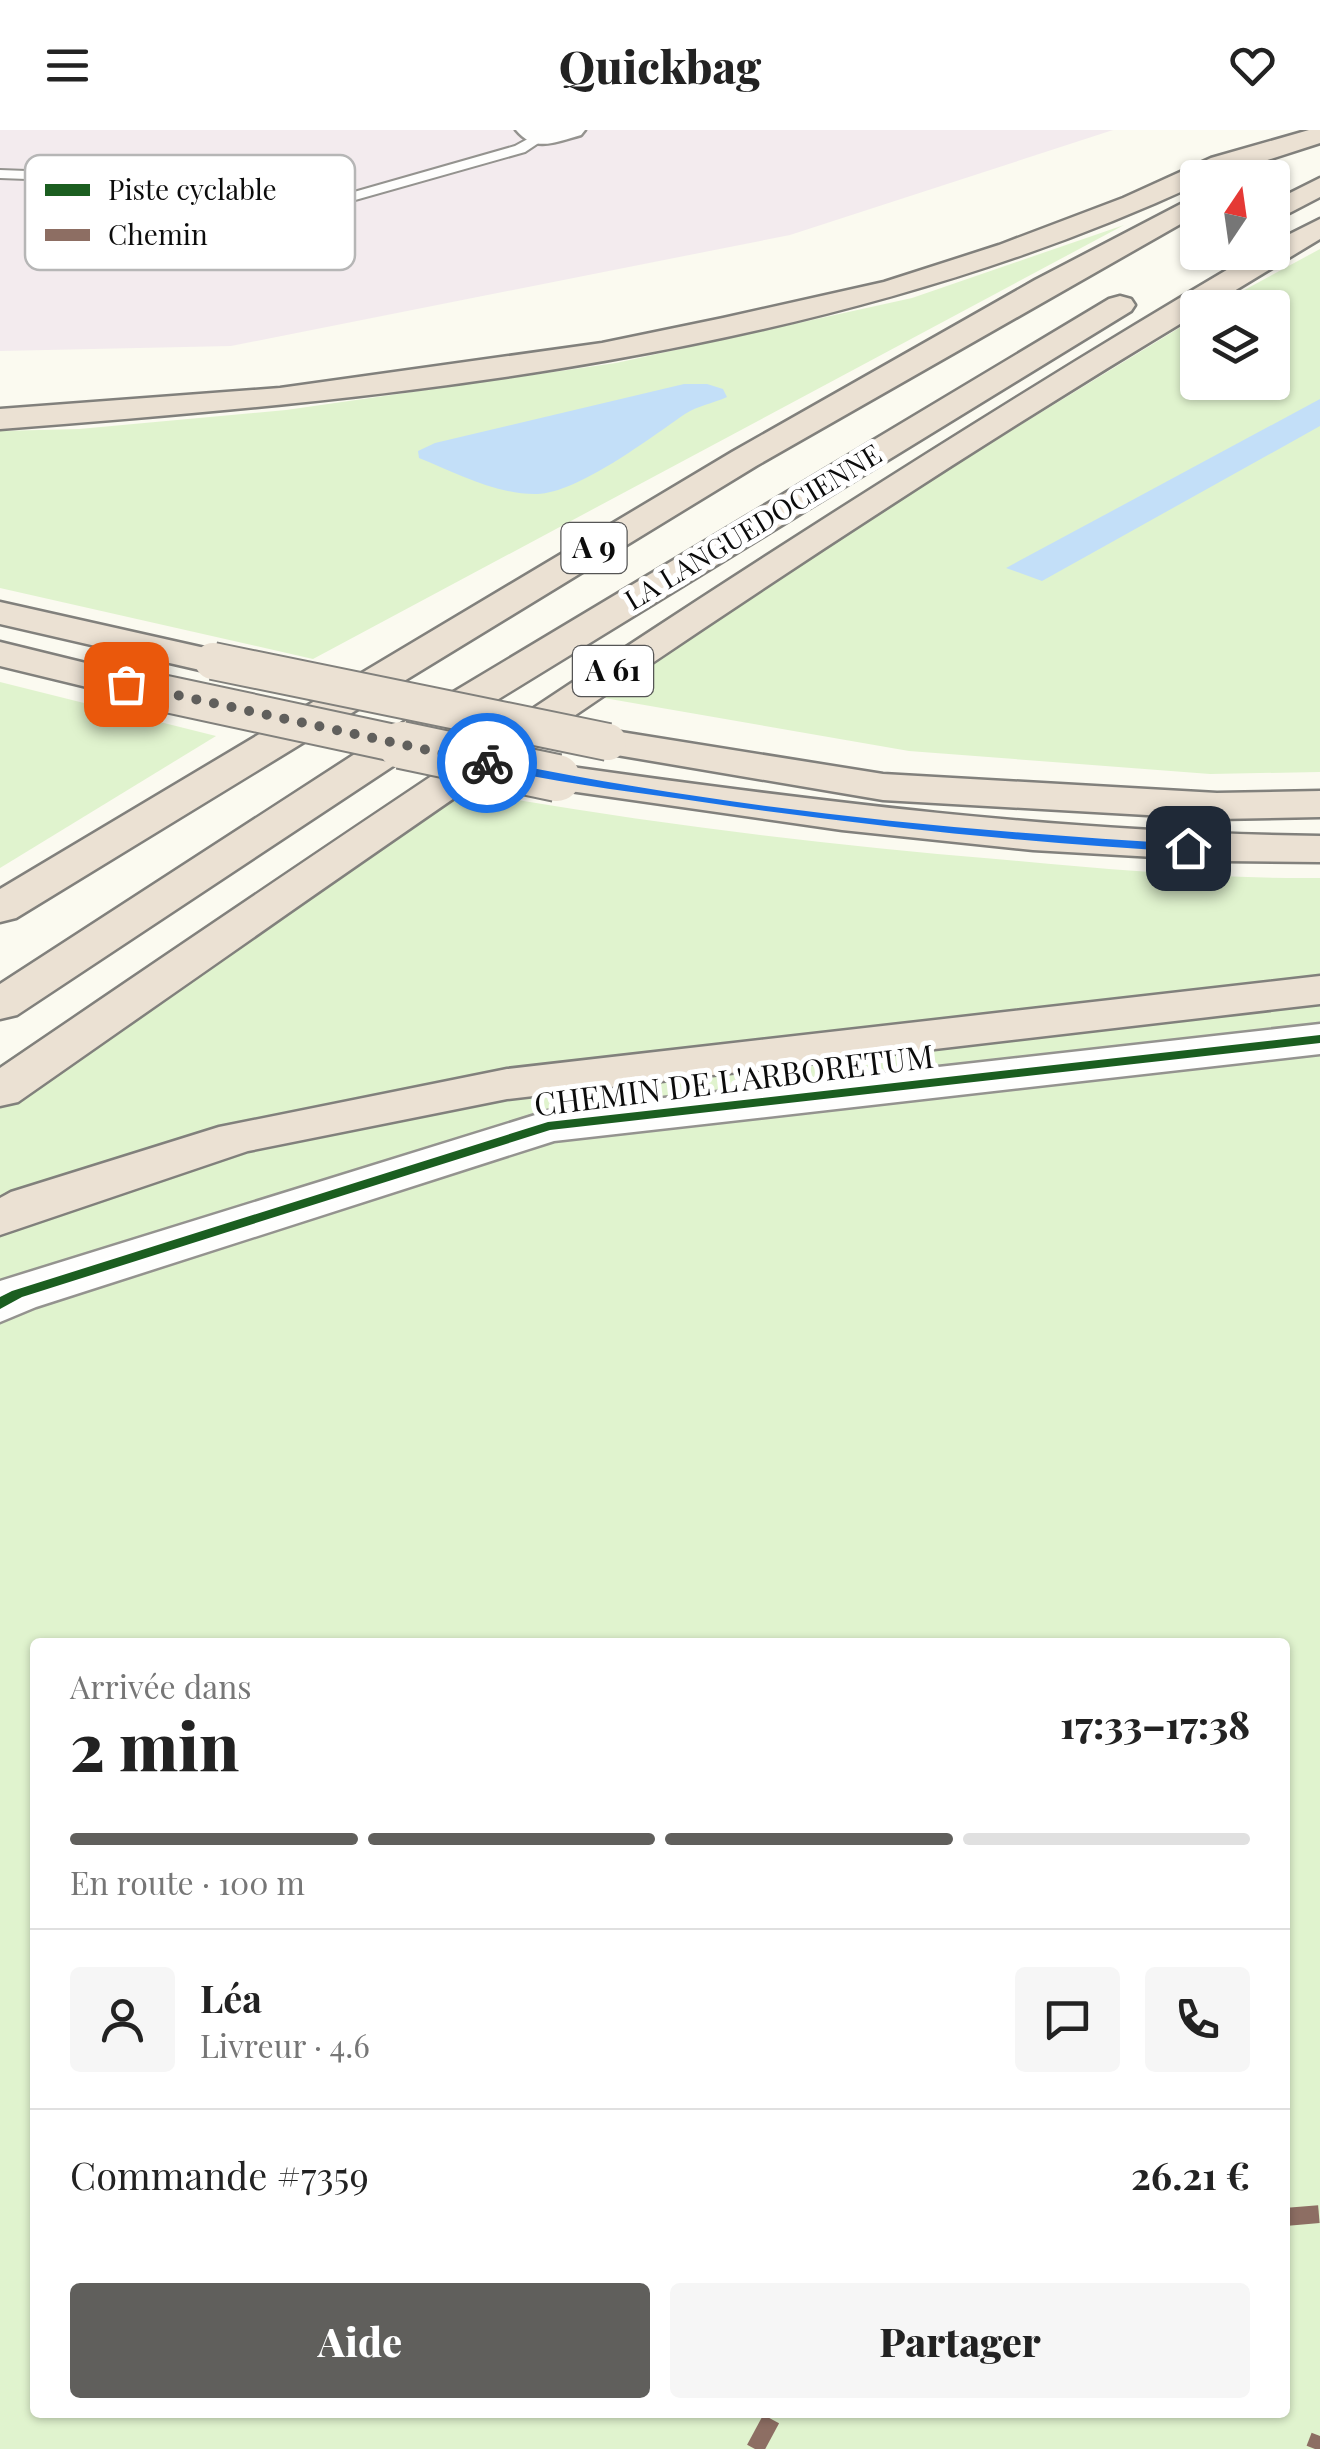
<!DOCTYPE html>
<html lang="fr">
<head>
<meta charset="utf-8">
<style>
  body { margin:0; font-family:"Playfair Display",serif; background:#f6f6f6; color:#222; height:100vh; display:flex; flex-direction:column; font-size:38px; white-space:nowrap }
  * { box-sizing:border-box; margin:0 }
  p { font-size:32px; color:#767676 }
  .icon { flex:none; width:55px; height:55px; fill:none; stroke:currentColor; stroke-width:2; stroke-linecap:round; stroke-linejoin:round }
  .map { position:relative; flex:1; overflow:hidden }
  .drawer { position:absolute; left:30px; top:1508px; width:1260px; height:780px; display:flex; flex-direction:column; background:#fff; border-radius:10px; box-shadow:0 2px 8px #0004 }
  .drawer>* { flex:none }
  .needle { width:65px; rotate:13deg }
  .tools { position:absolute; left:1180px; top:30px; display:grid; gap:20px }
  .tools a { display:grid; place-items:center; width:110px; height:110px; border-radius:10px; background:#fff; box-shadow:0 2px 8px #0004; font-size:50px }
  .pin { position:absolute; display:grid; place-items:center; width:85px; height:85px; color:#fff; margin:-42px; border-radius:20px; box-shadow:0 5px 15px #0006 }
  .courier { position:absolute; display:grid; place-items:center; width:100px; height:100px; margin:-50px; border:8px solid #1a73e8; border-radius:50%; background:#fff; color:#222; box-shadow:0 2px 12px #0007 }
  .summary em { font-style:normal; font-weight:800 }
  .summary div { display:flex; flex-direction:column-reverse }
  .summary { display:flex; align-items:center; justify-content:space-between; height:170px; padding:0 40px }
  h1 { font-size:65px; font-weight:800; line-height:75px }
  .bar { display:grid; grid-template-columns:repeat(4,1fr); gap:15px 10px; align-content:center; height:120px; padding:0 40px }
  .bar i { height:12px; border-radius:8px; background:#e0e0e0 }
  .bar .active { background:#605f5c }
  .bar p { grid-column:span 4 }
  .line { display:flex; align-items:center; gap:25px; padding:0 40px; border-top:2px solid #e0e0e0 }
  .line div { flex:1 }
  .round { display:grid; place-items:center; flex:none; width:105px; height:105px; border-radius:10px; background:#f6f6f6 }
  .action { display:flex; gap:20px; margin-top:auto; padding:20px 40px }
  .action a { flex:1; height:115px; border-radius:10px; background:#605f5c; color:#fff; font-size:40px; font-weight:800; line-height:115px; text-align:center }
  .action a+a { background:#f6f6f6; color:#222 }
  header { display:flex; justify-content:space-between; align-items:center; height:130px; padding:0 40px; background:#fff; font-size:45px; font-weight:800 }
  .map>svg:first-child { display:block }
  .industrial { fill:#f3ebee }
  .green { fill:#e0f3ce; fill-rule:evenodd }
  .water { fill:#c3dff8 }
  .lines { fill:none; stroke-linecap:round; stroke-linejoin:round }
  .lane-casing { stroke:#94938f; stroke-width:4 }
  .street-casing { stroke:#94938f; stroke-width:5 }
  .highway-casing { stroke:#81807c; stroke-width:5 }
  .lane { fill:#fefefd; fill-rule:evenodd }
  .street { fill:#fefefd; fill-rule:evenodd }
  .highway { fill:#ebe1d3; fill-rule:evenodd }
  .highway-bridge-far1-casing { stroke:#81807c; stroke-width:40; stroke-linecap:butt }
  .highway-bridge-casing { stroke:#81807c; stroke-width:50; stroke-linecap:butt }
  .highway-bridge-far1 { stroke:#ebe1d3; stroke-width:36 }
  .highway-bridge { stroke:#ebe1d3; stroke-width:46 }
  .quiet { stroke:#8d6e63; stroke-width:18; stroke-dasharray:34 18; stroke-linecap:butt }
  .cycleway-casing { stroke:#fff; stroke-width:6 }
  .cycleway { fill:#1b5e20; fill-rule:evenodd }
  .route { fill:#1a73e8 }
  .done { stroke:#605f5c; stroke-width:10; stroke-dasharray:0 18 }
  .labels { text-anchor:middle; stroke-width:10; stroke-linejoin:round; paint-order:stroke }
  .far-street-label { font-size:28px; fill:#0c0c0c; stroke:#fff }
  .shield { fill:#fff; stroke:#555; stroke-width:2.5 }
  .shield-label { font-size:30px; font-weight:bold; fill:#0c0c0c }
  .street-label { font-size:32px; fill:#0c0c0c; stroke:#fff }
  .key { fill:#fff; stroke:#b6b6b6; stroke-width:2.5 }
  .key-label { font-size:28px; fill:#0c0c0c }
</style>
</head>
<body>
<header><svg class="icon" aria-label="menu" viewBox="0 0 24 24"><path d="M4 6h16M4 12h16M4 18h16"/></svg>Quickbag<svg class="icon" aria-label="heart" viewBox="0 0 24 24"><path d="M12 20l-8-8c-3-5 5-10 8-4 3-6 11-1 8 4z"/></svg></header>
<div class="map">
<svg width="1320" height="2319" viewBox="0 0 1320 2319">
  <rect width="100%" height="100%" fill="#fbfaf0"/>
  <polygon class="industrial" points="0,0 1113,0 790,105 231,216 0,221"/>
  <g class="green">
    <polygon points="1124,95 313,529 0,458 0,301 79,299 286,280 616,233 912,168"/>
    <polygon points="1320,119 1320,642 1210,644 909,621 581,564 1197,187 1198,252 1272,252 1272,178 1213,177"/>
    <polygon points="0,552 216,606 0,738"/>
    <path d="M426,654C614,689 805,713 996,729C1104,739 1211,749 1320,748V2319H0V935ZM35,1512H1285V2282H35Z"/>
  </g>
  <g class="water">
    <path d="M684,254H707L723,259L727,267C714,273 697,276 685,284C650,308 578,363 537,364C497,365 454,342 419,328L418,321L435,313Z"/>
    <polygon points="1320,269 1320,296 1042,451 1006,438"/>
  </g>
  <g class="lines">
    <g class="lane-casing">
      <polygon id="lane" points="535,5 546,8 525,22 341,74 259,87 211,82 162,57 135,53 0,48 0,40 135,45 171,51 219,75 259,79 340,66 515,16"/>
    </g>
    <g class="street-casing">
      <g id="street">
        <path d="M516,0H585L581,5C556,12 535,23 516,0Z"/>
        <polygon points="1320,894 1320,924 554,1011 36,1177 0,1192 0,1151 548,981"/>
      </g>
    </g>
    <g class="highway-casing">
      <g id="highway">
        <path d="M1309,0H1320V13L1212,48H1198V54C825,227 405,268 0,299V279L280,258L602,213L723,188L884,152L999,115L1123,68L1211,28Z"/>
        <polygon points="1320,48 1320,67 1272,92 1272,72"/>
        <polygon points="1198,65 1198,84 756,336 16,788 0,792 0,759 732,322 1035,150"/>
        <path d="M1320,89V109L1206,178H1198V183C792,427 406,701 18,972L0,976V938C413,657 826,376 1257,122H1272V113Z"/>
        <polygon points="1120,166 1131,169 1135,175 1131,181 443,603 17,885 0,889 0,854 415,585 1109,169"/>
        <polygon points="0,472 227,523 232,531 227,539 213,543 0,494"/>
        <polygon points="0,512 171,554 177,562 171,570 157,574 0,536"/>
        <polygon points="608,600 883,644 1217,663 1320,661 1320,687 1217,689 883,670 593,621 587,612 593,603"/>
        <path d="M557,635C811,671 1063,703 1320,706V732L1224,731L1033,720L842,700L542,657L536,648L542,639Z"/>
        <polygon points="1320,846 1320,874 507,969 248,1021 0,1105 0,1068 11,1062 219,997 507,939"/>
      </g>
    </g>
    <use href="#lane" class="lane"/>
    <use href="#street" class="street"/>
    <use href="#highway" class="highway"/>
    <g class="highway-bridge-far1-casing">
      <g id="highway-bridge-far1">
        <polyline points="213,531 608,612"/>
        <polyline points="157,562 413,617"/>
      </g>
    </g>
    <g class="highway-bridge-casing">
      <polyline id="highway-bridge" points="401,615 557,648"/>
    </g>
    <use href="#highway-bridge-far1" class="highway-bridge-far1"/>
    <use href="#highway-bridge" class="highway-bridge"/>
    <g class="quiet">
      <polyline points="1285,2087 1320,2084"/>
      <polyline points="755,2319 775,2282"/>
      <polyline points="1315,2319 1320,2306"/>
    </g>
    <g class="cycleway-casing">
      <polygon id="cycleway" points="1320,905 1320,913 550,1000 22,1167 0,1179 0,1167 12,1161 548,992"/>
    </g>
    <use href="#cycleway" class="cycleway"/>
  </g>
  <path class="route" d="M487,629C717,677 954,701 1188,714L1195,718L1188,722C1028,713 868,696 709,673C633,662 557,653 482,636Z"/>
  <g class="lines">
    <polyline class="done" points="126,554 487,633"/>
  </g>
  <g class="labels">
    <g class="far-street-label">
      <text transform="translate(753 397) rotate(-31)" y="10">LA LANGUEDOCIENNE</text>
    </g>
    <g class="shield">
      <rect x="561.5" y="393" width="65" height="50" rx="8"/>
      <rect x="573" y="516" width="80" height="50" rx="8"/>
    </g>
    <g class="shield-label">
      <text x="594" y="428">A 9</text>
      <text x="613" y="551">A 61</text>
    </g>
    <g class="street-label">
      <text transform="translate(734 951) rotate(-7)" y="11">CHEMIN DE L'ARBORETUM</text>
    </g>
  </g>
  <rect x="25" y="25" width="330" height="115" rx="15" class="key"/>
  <rect x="45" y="54" width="45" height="12" fill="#1b5e20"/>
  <rect x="45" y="99" width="45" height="12" fill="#8d6e63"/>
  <g class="key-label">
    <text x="108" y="70">Piste cyclable</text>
    <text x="108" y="115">Chemin</text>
  </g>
</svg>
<div class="tools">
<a><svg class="needle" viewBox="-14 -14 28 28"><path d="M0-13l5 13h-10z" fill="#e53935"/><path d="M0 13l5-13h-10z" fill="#767676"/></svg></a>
<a><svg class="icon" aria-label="layers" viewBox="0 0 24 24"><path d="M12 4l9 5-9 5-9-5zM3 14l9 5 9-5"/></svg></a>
</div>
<div class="pin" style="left:126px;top:554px;background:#ea580c"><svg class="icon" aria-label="bag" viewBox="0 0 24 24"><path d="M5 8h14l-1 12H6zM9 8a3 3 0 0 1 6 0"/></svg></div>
<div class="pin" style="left:1188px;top:718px;background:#1f2937"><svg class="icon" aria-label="home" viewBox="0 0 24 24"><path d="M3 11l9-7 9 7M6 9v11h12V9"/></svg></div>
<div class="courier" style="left:487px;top:633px"><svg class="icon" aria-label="bike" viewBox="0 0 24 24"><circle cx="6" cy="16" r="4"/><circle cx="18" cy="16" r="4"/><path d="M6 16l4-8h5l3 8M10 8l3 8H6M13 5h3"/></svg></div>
<section class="drawer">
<div class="summary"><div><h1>2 min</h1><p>Arrivée dans</p></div><em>17:33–17:38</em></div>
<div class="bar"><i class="active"></i><i class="active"></i><i class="active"></i><i></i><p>En route · 100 m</p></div>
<div class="line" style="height:180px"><a class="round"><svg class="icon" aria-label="person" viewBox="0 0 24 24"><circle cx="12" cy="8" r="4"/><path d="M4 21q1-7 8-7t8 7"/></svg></a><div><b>Léa</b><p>Livreur · 4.6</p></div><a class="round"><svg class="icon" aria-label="chat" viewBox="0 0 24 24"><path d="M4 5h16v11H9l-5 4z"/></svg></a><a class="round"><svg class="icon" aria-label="phone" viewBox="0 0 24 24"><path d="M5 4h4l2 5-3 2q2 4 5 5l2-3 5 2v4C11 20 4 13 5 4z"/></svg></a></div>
<div class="line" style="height:130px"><div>Commande #7359</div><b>26.21 €</b></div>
<div class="action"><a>Aide</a><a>Partager</a></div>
</section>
</div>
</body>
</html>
